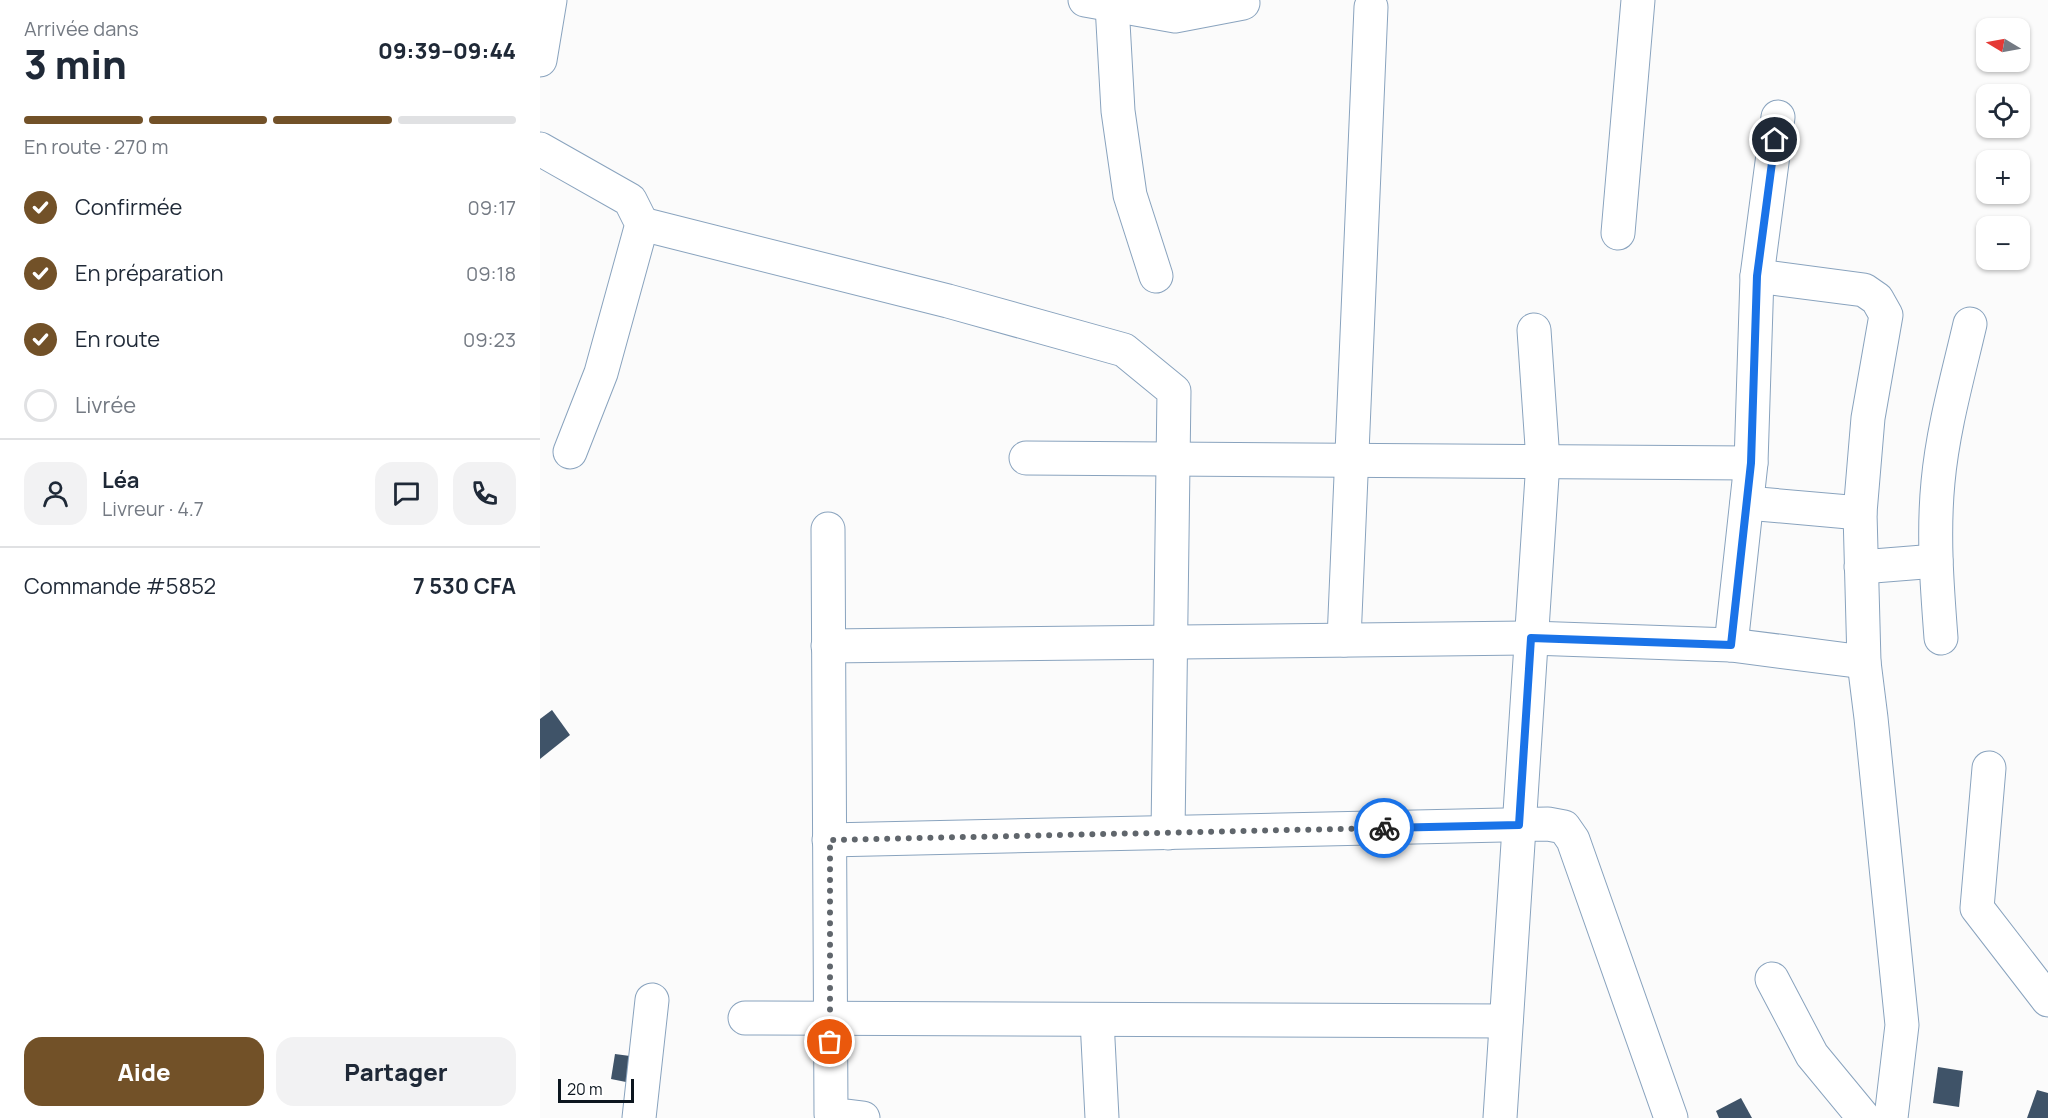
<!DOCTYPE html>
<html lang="fr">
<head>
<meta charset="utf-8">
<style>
  body { margin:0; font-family:Manrope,sans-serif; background:#f2f2f3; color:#1f2937; height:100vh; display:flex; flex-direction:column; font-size:22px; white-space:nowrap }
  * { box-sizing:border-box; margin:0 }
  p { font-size:20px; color:#747a83 }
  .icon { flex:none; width:33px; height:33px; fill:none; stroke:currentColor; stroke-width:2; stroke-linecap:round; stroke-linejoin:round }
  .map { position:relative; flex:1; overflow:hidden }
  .drawer { display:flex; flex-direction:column; background:#fff; width:540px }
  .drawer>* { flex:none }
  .needle { width:39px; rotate:280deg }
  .buttons { position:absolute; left:1436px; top:18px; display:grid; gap:12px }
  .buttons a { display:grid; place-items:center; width:54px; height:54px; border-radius:12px; background:#fff; box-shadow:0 2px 4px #0004; font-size:30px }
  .scale { position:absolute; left:18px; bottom:15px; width:76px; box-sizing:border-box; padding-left:6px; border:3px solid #0c161f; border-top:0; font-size:16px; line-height:21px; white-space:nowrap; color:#0c161f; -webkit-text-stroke:4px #fff; paint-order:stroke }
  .pin { position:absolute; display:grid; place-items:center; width:51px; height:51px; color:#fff; margin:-26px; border:3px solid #fff; border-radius:50%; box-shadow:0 2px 6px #0007 }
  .courier { position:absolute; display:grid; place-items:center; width:60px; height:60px; margin:-30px; border:4px solid #1a73e8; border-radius:50%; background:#fff; color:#222; box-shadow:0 2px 8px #0007 }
  .headline em { font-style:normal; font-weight:800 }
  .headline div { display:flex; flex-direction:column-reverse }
  .headline { display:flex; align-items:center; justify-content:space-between; height:102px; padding:0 24px }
  h1 { font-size:39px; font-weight:800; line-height:45px }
  .bar { display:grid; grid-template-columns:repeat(4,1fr); gap:9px 6px; align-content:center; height:72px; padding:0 24px }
  .bar i { height:8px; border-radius:4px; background:#e0e1e3 }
  .bar .selected { background:#725128 }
  .bar p { grid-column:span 4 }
  .line { display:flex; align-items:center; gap:15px; padding:0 24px; border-top:2px solid #e0e1e3 }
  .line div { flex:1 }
  .round { display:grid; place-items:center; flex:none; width:63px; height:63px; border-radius:18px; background:#f2f2f3 }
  ol { padding:0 24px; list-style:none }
  li { display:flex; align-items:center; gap:18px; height:66px }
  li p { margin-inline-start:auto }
  li .icon { padding:6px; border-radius:50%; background:#725128; color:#fff; stroke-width:4 }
  li:last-child { color:#747a83 }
  li i { width:33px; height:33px; border:3px solid #e0e1e3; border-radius:50% }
  .action { display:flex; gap:12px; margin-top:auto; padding:12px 24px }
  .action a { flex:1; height:69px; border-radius:18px; background:#725128; color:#fff; font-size:24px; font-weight:800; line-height:69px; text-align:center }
  .action a+a { background:#f2f2f3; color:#1f2937 }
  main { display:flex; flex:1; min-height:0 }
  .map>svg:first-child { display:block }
  .building { fill:#3f5368 }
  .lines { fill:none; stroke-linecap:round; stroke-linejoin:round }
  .minor-casing { stroke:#89a3be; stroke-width:35 }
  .minor { stroke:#fff; stroke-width:33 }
  .done { stroke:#60666c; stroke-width:6; stroke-dasharray:0 10.8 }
  .route { stroke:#1a73e8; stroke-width:8 }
</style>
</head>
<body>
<main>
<section class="drawer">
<div class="headline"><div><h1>3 min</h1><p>Arrivée dans</p></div><em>09:39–09:44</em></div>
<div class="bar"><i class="selected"></i><i class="selected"></i><i class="selected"></i><i></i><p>En route · 270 m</p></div>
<ol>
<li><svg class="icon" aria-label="check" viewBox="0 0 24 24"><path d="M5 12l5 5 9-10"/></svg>Confirmée<p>09:17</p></li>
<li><svg class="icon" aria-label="check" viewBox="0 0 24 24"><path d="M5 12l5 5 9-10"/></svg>En préparation<p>09:18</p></li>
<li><svg class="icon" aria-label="check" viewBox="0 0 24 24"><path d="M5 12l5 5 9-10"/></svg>En route<p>09:23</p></li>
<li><i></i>Livrée</li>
</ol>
<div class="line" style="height:108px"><a class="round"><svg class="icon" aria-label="person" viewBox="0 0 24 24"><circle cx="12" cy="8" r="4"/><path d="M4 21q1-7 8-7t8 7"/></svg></a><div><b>Léa</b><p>Livreur · 4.7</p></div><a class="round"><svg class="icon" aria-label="chat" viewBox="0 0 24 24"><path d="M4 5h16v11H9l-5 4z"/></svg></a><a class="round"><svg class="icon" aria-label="phone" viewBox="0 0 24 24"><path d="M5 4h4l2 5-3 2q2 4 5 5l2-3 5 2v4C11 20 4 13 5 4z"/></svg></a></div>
<div class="line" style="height:78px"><div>Commande #5852</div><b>7 530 CFA</b></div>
<div class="action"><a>Aide</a><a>Partager</a></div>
</section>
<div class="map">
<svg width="1508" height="1118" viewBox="0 0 1508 1118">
  <rect width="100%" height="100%" fill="#fbfbfb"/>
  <g class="building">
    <polygon points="12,710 30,735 0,759 0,719"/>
    <polygon points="75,1054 90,1056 86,1082 71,1079"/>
    <polygon points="1398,1067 1423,1071 1419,1107 1393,1103"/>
    <polygon points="1497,1090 1508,1093 1508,1118 1487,1118"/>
    <polygon points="1201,1098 1212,1118 1179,1118 1176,1111"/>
  </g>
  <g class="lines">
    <g class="minor-casing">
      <g id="minor">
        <polyline points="545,0 635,16 703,3"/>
        <polyline points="572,5 578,111 590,195 616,276"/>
        <polyline points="0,60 10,0"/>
        <polyline points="0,149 90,200 102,224 61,373 30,452"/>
        <polyline points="102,224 408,301 584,350 634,391 628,833"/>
        <polyline points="1078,233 1098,0"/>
        <polyline points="1217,276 1324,290 1337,299 1346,315 1328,418 1320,513 1324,662 1331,718 1362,1025 1351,1118"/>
        <polyline points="486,458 1211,463"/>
        <polyline points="1207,503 1320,513"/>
        <polyline points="288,529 291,1114 323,1118"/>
        <polyline points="1321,567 1396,561"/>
        <path d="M1401,638C1397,586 1393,534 1398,482C1403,428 1418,376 1430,324"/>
        <polyline points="804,640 831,7"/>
        <polyline points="1191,645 1211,463 1217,276 1238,117"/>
        <polyline points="288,646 991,638 1191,645 1324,662"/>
        <polyline points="1449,768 1437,908 1508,1000"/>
        <polyline points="289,840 1008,824 1024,827 1033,840 1131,1118"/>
        <polyline points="1232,979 1272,1055 1324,1118"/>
        <polyline points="205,1018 966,1021"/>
        <polyline points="557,1020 562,1118"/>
        <polyline points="99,1118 112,1000"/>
        <polyline points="960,1118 1003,461 994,330"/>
      </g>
    </g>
    <use href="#minor" class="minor"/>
  </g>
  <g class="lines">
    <polyline class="done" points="290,1042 290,840 844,828"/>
    <polyline class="route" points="844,828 979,825 991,638 1191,645 1211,463 1217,276 1235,140"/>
  </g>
</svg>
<div class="buttons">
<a><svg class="needle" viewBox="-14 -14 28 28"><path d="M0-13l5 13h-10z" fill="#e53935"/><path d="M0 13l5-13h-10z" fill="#747a83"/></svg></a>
<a><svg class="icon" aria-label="locate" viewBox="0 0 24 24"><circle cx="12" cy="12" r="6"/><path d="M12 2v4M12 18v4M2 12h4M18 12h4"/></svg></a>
<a>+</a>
<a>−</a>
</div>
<div class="scale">20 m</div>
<div class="pin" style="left:290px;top:1042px;background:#ea580c"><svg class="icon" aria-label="bag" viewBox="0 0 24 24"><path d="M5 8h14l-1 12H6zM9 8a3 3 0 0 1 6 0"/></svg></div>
<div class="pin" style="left:1235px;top:140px;background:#1f2937"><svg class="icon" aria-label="home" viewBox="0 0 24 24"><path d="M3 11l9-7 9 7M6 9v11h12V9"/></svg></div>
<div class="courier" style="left:844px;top:828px"><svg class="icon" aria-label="bike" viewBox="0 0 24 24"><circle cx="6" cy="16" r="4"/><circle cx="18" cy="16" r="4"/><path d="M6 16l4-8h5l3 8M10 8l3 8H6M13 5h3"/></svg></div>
</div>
</main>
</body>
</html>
